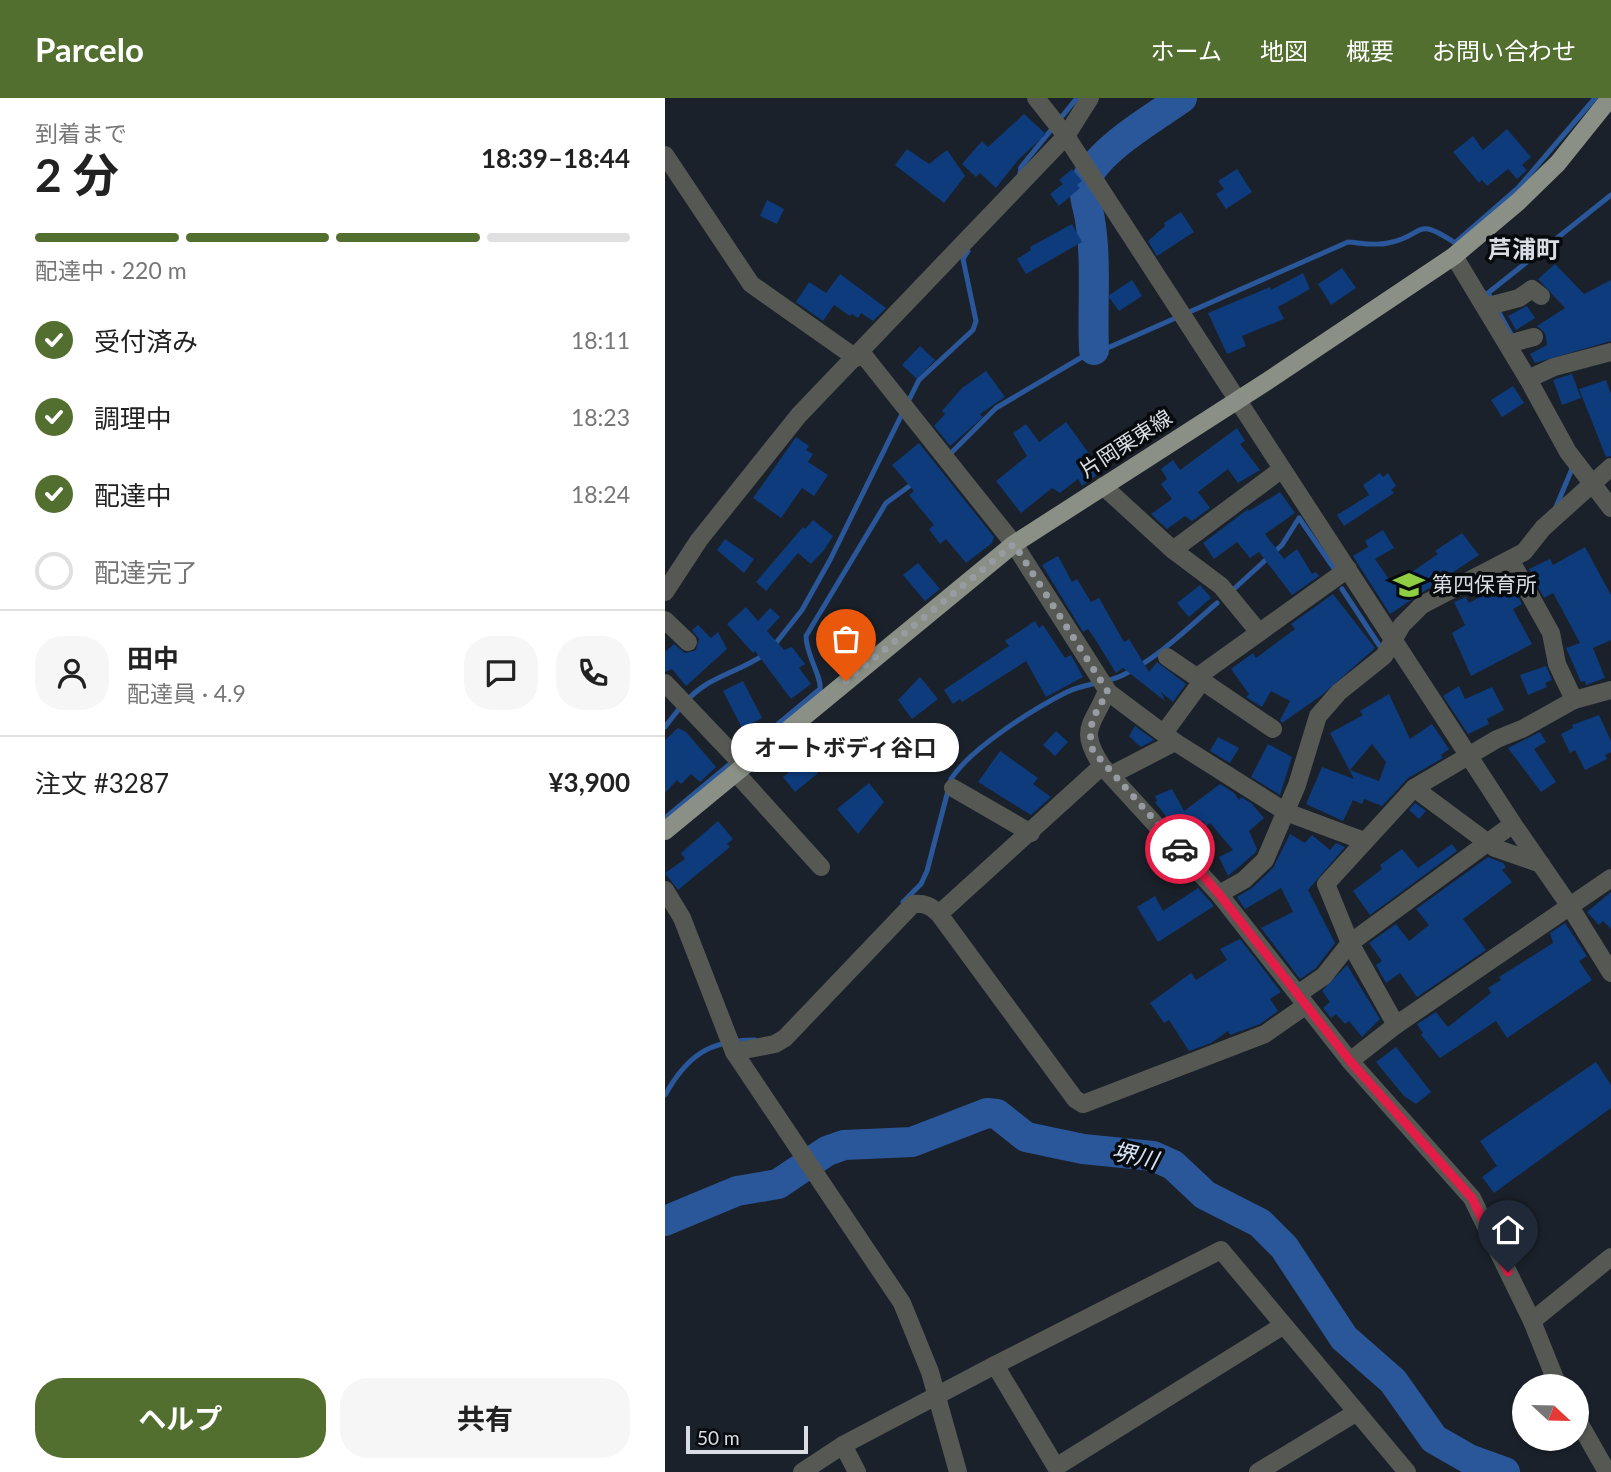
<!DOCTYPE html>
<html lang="ja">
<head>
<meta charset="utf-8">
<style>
  body { margin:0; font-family:Lato,"Noto Sans JP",sans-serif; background:#f6f6f6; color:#222; height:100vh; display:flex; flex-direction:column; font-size:26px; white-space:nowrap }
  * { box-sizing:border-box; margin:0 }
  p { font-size:23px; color:#767676 }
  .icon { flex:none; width:38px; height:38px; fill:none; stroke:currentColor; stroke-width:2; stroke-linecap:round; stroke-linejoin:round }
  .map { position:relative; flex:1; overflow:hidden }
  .side { display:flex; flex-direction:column; background:#fff; width:665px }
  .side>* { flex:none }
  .needle { width:46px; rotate:112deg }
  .tools { position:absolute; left:847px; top:1276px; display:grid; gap:14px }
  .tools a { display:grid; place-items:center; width:77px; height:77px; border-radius:50%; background:#fff; box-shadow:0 2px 5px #0004; font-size:35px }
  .scale { position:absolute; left:21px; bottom:18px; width:122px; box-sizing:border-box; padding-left:7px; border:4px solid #dadee4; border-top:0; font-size:19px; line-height:24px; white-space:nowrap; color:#dadee4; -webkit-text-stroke:5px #080b0e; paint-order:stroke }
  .pin { position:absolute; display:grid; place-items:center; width:60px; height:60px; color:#fff; margin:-72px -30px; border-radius:50% 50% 50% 0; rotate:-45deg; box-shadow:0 0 7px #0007 }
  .pin .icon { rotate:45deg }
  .courier { position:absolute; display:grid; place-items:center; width:70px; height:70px; margin:-35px; border:5px solid #e11d48; border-radius:50%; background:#fff; color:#222; box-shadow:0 2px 9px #0007 }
  .bubble { position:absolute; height:49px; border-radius:24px; background:#fff; box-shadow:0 2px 5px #0004; font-size:23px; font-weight:700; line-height:49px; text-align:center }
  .overview em { font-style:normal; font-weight:700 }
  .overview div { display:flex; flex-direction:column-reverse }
  .overview { display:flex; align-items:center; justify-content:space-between; height:119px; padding:0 35px }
  h1 { font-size:46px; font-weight:700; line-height:52px }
  .bar { display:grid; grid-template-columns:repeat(4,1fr); gap:10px 7px; align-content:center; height:84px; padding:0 35px }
  .bar i { height:9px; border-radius:5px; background:#e0e0e0 }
  .bar .active { background:#536f30 }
  .bar p { grid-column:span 4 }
  .line { display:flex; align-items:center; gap:18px; padding:0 35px; border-top:2px solid #e0e0e0 }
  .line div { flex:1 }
  .round { display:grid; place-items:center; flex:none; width:74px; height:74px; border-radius:28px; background:#f6f6f6 }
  ol { padding:0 35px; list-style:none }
  li { display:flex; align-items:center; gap:21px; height:77px }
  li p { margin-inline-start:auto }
  li .icon { padding:7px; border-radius:50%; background:#536f30; color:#fff; stroke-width:4 }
  li:last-child { color:#767676 }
  li i { width:38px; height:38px; border:4px solid #e0e0e0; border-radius:50% }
  .action { display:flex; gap:14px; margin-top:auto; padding:14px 35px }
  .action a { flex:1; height:80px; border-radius:28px; background:#536f30; color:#fff; font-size:28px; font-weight:700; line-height:80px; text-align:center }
  .action a+a { background:#f6f6f6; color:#222 }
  header { display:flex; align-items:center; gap:42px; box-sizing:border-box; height:98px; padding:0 35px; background:#536f30; color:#fff }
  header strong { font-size:33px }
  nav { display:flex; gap:38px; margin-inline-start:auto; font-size:24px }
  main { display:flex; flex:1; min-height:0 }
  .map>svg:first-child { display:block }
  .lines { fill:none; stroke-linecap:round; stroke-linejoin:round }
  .stream { stroke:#2a579a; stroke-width:5 }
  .river { stroke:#2a579a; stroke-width:30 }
  .building { fill:#0d3b7b; fill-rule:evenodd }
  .minor { stroke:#565853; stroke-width:18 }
  .major { stroke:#8a9085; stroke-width:18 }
  .done { stroke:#979ca3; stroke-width:7; stroke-dasharray:0 12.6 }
  .route { stroke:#e11d48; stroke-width:9 }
  .labels { text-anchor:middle; stroke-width:7; stroke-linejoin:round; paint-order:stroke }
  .street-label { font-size:21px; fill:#dadee4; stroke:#080b0e }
  .poi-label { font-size:21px; fill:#dadee4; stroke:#080b0e; text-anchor:start }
  .water-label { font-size:23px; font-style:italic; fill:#d7e4f7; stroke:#080b0e }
  .quarter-label { font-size:24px; font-weight:bold; fill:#dadee4; stroke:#080b0e }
</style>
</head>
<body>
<header>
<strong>Parcelo</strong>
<nav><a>ホーム</a><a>地図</a><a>概要</a><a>お問い合わせ</a></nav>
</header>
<main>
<section class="side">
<div class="overview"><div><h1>2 分</h1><p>到着まで</p></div><em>18:39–18:44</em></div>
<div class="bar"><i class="active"></i><i class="active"></i><i class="active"></i><i></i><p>配達中 · 220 m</p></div>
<ol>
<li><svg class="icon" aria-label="check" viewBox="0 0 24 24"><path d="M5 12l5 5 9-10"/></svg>受付済み<p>18:11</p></li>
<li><svg class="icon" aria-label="check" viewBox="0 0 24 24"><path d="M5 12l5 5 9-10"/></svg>調理中<p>18:23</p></li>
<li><svg class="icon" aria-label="check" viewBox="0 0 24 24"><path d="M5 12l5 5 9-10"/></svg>配達中<p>18:24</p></li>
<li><i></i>配達完了</li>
</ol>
<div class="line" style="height:126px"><a class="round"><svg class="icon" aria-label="person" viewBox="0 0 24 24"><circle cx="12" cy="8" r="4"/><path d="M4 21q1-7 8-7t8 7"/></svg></a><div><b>田中</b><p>配達員 · 4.9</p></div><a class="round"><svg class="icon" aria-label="chat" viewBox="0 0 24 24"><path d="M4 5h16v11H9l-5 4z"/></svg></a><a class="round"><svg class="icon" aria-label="phone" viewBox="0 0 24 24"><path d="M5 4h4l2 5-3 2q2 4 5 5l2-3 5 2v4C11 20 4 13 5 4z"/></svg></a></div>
<div class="line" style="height:91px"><div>注文 #3287</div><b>¥3,900</b></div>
<div class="action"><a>ヘルプ</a><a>共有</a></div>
</section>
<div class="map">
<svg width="946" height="1374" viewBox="0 0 946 1374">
  <rect width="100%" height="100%" fill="#1b212a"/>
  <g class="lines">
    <g class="stream">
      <polyline points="354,82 356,69 412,0"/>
      <polyline points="847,238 823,195 946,97"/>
      <polyline points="242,306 254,282 308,232 311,223 298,161 303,153"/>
      <path d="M282,359L331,310L429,252H438L683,144C696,145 711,148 723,145C761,138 748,117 790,145L853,90L930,0"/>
      <polyline points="891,409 909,366"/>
      <polyline points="570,490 617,447 634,420 668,469"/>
      <polyline points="677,491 714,547"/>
      <polyline points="107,550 137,512 165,462 238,314"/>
      <path d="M0,629C12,613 24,597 42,586C61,575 81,569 100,556"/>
      <path d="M0,720L155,591C157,579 141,557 141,538L221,405L250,384"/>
      <path d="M238,804L256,786L262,773L286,681C306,650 368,611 402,594C420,585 440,586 458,577C493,560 523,530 552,505"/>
      <path d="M0,997C22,958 44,942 90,942"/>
    </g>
    <g class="river">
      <path d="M429,252C427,209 432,164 425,122C423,107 416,94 422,80C436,50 490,19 517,0"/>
      <polyline points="0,1123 72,1093 113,1086 162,1053 179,1047 247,1044 322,1015 332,1016 361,1039 418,1051 488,1058 508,1067 540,1097 595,1125 619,1149 679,1240 728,1283 769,1341 804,1361 840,1374"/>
    </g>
  </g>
  <g class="building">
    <polygon points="359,16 381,36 354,61 331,90 315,75 311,79 297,66 317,43 323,49"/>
    <polygon points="842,31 866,59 857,67 862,72 852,81 843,71 822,88 817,82 814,85 788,54 808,38 818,52"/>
    <polygon points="242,51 264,66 282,52 300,78 279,105 230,67"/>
    <polygon points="407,71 417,83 412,87 415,90 394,108 385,96 398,86 394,82"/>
    <polygon points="572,71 587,94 561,111 551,96 559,91 553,83"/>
    <polygon points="102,102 119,111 112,126 95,118"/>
    <polygon points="516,114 529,134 492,158 483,143 500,128 499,125"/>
    <polygon points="407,126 417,144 361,176 352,161 366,152 365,149"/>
    <polygon points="890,166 919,196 946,182 946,243 870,265 865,256 882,247 880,235 872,228 900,210 873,181"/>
    <polygon points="677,170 691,190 666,207 653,186"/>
    <polygon points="638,175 645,191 613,209 619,221 577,238 581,248 562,256 543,215 605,189 606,192"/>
    <polygon points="175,176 221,210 208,223 196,215 193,220 187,216 185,218 169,207 158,223 131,204 144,184 161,195"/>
    <polygon points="467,182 477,198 454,213 443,198"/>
    <polygon points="862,208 870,220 851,232 843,218"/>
    <polygon points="255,248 270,262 252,281 237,267"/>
    <polygon points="321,273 340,299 315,316 318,319 285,348 269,328 280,316 277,313 297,290"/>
    <polygon points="907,276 916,300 897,307 888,282"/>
    <polygon points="941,282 946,296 946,358 941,359 914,291"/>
    <polygon points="848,288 859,305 837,319 826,302"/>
    <polygon points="401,324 437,373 417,388 413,381 395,395 387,390 356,415 331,383 362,358 348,335 361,326 374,344"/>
    <polygon points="572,330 580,343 575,346 595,372 573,385 563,371 533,394 545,410 527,423 520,418 502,431 486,416 507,401 496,386 502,381 496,371 508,362 515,372"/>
    <polygon points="131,339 144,348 141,352 148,356 143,364 163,377 149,398 137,390 116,420 88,400"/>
    <polygon points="254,345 329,439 327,445 301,465 281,441 275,446 264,431 269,427 244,397 249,393 227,367"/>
    <polygon points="715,375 718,379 723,375 731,388 726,392 729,395 679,428 672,417 704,397 698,387"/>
    <polygon points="615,394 630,415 600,436 619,461 632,451 647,476 651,474 654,478 627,497 594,454 585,460 572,444 549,461 538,445 583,411 584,413"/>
    <polygon points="148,422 168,438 159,452 146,466 133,455 101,493 91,484 138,429 140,431"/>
    <polygon points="718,432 729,450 710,461 728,487 773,456 770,453 797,435 814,457 725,516 688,458 703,449 700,443"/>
    <polygon points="60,441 89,461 79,475 52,452"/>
    <polygon points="920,449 946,497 946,542 928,550 940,580 921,587 920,583 916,584 901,550 915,545 888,495 879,500 864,471 885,461 888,467"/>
    <polygon points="393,458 407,484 412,481 426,504 434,500 459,544 464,541 484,574 492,564 521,586 508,604 496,594 500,603 458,570 451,575 430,541 423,531 418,534 377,467"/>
    <polygon points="253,465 275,491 260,503 238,477"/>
    <polygon points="844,482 857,506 848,511 867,546 806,578 787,535 800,527 789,504 801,499 804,505"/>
    <polygon points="535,487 546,500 524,519 512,505"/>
    <polygon points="668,496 710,550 657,597 617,625 615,622 625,603 606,593 597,609 581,599 584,596 566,571 588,555 591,560 630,531 626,526"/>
    <polygon points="81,509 93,523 105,510 115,519 102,533 119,552 127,549 140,566 134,570 146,586 126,601 90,553 88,555 62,526"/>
    <polygon points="370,523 374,530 378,527 400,560 406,557 418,579 381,599 361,563 297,604 295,601 288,606 279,592 344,548 340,543"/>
    <polygon points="33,527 46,540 53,534 62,551 21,588 7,571 0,574 0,554 9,546 20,555 31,552 34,541 27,532"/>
    <polygon points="173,531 195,557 179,570 157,544"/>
    <polygon points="881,568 887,582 880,585 882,589 863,597 855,577"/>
    <polygon points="255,579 273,601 247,621 233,602"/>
    <polygon points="78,583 97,620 77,630 58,593"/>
    <polygon points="794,588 800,601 827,589 839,612 822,621 824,626 803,636 778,598"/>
    <path d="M724,596L745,641L767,626L784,651L776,657L778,660L743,680L717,708L699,701L697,706L688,702L678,723L641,706L657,669L689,681L665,635L698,617L695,613ZM707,646L721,664L714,683L685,672Z"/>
    <polygon points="934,617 946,643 946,654 940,657 942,661 920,672 910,652 905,655 896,636 908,630 907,627"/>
    <polygon points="179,627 197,649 180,663 162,641"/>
    <polygon points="470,628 489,642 476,649 471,645 464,638"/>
    <polygon points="13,630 21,634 51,669 35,684 26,676 16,686 12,682 0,695 0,642"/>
    <polygon points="391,633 403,644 390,658 378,647"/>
    <polygon points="875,634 881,644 869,651 891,684 876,694 843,650"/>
    <polygon points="553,639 574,650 565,665 545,653"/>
    <polygon points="603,646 627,659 615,697 586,679"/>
    <polygon points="335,653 373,680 368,686 386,699 366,717 313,684"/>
    <polygon points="140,660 153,675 130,694 118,679"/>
    <polygon points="204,685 219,704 193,736 172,711"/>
    <polygon points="555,686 569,695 574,702 576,699 586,705 599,720 584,733 592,751 590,755 563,778 554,759 568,752 545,725 541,728 538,723 513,734 490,704 492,703 490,698 507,691 519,713"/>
    <polygon points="750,705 761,713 754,721 744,712"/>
    <polygon points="53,723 68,741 62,746 65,749 13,792 0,775 20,761 16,755"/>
    <polygon points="625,736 640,745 647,737 665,752 671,745 680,749 643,792 670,845 651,870 635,881 596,830 628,814 616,790 580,811 572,799 587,790 608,770"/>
    <polygon points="787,746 792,753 705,817 688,793 717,771 715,767 737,751 753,770"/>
    <polygon points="823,759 838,765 841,769 837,772 847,784 798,821 821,852 752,899 735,875 721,885 711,867 717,863 704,845 731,826 744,843 764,827 751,811"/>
    <polygon points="533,790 549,808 493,844 472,809 490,798 498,813"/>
    <polygon points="946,794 946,831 938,823 934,827 922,814"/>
    <polygon points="900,825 922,858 914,863 927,882 842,940 831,923 775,960 756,937 758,935 752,926 771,914 783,929 826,895 823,890 836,882 834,879 888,845 885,835"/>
    <polygon points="575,841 616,894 605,901 613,913 595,926 565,937 563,933 546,945 524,953 504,922 499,925 485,905 526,875 531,882 562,862 555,851"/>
    <polygon points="682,867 715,921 697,939 684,923 680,926 671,916 666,920 658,910 665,904 657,893"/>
    <polygon points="731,949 766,994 751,1006 739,998 711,964"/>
    <polygon points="931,964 946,987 946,1010 829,1095 817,1079 832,1068 815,1043"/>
  </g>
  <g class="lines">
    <g class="minor">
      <polyline points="371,0 401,38 848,726 904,807 946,875"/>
      <polyline points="0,57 86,186 191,260"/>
      <polyline points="789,158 863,281 903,354 946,410"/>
      <polyline points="820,209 854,200 867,191 876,198"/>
      <polyline points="843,246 869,239"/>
      <path d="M196,254L349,446L442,592C430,627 411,628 437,668L554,796L685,963L807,1100L867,1223L893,1288"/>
      <polyline points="863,281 889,269 946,254"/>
      <polyline points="438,388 508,452"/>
      <polyline points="846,463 886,535 892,566 909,602"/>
      <polyline points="0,494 34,442 134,317 401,38 425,0"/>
      <polyline points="0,522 23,544"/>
      <polyline points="593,533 556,488 508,452 617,371"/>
      <polyline points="502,559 608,631"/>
      <polyline points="532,579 683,471"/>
      <polyline points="0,585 78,667"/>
      <polyline points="443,594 510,644 621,714 699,743"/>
      <polyline points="499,635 537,583"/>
      <polyline points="70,674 156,769"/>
      <polyline points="448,676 510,644"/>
      <polyline points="288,690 366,735"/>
      <polyline points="749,690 830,750 876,766"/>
      <polyline points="0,792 17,820 69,954 237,1205 265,1274 293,1374"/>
      <polyline points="554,796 579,782 600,762 632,687 653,618 674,594 719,558 737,527 757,507 859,454 878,430 946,369"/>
      <polyline points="274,816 437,668"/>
      <polyline points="633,896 659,878 685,845 848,726"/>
      <polyline points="731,927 685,845 661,786 749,690 832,641 859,630 909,602 946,592"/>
      <path d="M69,954L110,946L120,940L248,806C260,805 266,808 274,816L410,1001L418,1006L600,936L640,908"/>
      <polyline points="685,963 731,927 946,780"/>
      <polyline points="867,1223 946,1159"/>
      <polyline points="619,1227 391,1369 330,1267 556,1152 742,1374"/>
      <polyline points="912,1321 942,1374"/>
      <polyline points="178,1347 192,1374"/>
      <polyline points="137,1374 178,1347 330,1267"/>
      <polyline points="593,1374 692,1314"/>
    </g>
    <polyline class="major" points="0,733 349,446 604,282 789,158 853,104 893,65 945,0"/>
  </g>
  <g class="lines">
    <path class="done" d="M181,583L349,446L443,594C430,615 421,628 428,653L515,751"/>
    <polyline class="route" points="515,751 554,796 685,963 807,1100 843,1174"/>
  </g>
  <defs>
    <g id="school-bare" transform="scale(2.415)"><path d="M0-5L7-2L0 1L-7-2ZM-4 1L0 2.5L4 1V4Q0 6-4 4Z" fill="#8fcd42" stroke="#080b0e" stroke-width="2.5" paint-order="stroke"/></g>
  </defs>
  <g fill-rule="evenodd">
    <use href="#school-bare" x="744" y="487"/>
  </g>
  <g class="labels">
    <g class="street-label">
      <text transform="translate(461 346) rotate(-33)" y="7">片岡栗東線</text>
    </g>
    <g class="poi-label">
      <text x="767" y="494">第四保育所</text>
    </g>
    <g class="water-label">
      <text transform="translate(470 1058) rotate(13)" y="8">堺川</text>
    </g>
    <g class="quarter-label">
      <text x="859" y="160">芦浦町</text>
    </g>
  </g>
</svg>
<div class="tools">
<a><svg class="needle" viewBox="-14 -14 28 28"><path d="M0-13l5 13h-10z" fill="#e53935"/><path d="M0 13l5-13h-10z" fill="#767676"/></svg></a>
</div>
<div class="scale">50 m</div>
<div class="pin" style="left:181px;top:583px;background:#ea580c"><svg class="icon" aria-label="bag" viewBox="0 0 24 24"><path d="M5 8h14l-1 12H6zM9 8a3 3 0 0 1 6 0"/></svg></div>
<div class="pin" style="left:843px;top:1174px;background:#1f2937"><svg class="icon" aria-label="home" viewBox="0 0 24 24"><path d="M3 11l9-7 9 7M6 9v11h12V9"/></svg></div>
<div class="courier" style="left:515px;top:751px"><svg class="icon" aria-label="car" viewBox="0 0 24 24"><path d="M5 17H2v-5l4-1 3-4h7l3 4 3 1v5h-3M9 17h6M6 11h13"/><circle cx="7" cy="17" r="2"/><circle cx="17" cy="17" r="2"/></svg></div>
<div class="bubble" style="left:66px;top:625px;width:228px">オートボディ谷口</div>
</div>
</main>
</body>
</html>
